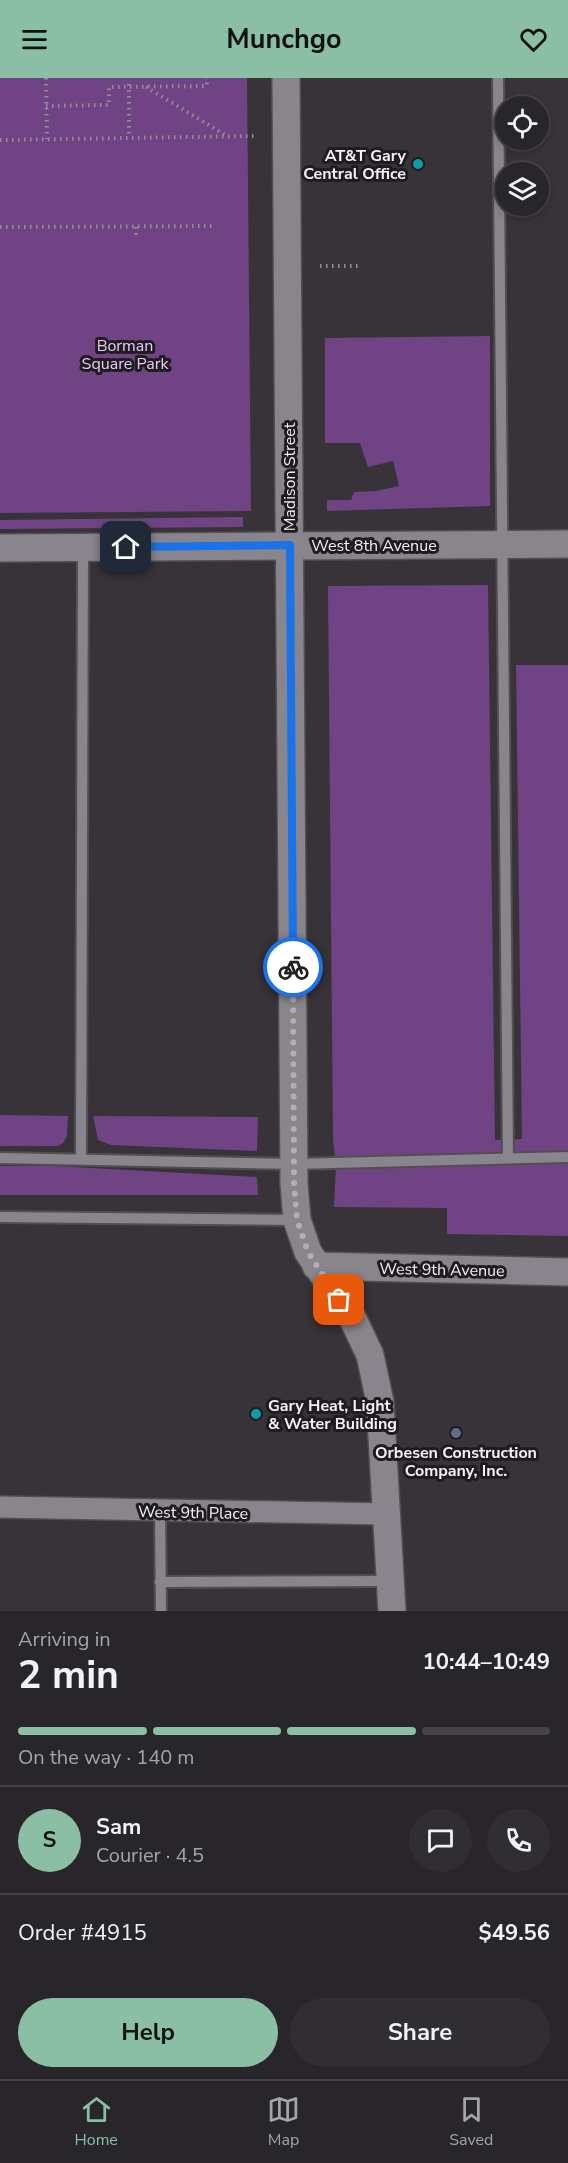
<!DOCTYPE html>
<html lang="en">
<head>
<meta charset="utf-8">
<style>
  body { margin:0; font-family:"Nunito Sans",sans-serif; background:#312e33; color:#f1f3f6; height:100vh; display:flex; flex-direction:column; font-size:22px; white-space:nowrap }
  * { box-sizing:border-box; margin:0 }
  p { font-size:20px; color:#a5a5a9 }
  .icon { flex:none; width:33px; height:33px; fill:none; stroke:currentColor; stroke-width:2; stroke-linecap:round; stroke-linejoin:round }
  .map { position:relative; height:1533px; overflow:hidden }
  .side { display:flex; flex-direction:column; background:#29262b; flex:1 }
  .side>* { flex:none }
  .buttons { position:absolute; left:495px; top:18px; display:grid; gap:12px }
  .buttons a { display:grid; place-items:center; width:54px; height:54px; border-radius:50%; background:#29262b; box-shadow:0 3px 9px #0003,0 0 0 2px #454347; font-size:30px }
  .pin { position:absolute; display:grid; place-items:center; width:51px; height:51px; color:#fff; margin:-26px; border-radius:12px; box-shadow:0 3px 9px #0006 }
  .courier { position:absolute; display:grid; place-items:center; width:60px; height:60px; margin:-30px; border:4px solid #1a73e8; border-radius:50%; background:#fff; color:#222; box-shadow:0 2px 8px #0007 }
  .head em { font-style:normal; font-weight:700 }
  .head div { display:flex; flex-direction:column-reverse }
  .head { display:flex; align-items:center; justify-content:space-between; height:102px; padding:0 18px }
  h1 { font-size:39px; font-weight:700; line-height:45px }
  .bar { display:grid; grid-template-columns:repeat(4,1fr); gap:9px 6px; align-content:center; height:72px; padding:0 18px }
  .bar i { height:8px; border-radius:4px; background:#454347 }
  .bar .current { background:#8abfa5 }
  .bar p { grid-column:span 4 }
  .line { display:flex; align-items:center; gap:15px; padding:0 18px; border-top:2px solid #454347 }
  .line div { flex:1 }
  .round { display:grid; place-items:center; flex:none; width:63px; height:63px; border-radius:32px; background:#312e33 }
  .cta { display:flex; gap:12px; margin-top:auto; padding:12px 18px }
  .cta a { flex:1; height:69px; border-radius:36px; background:#8abfa5; color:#111; font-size:24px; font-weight:700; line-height:69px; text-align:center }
  .cta a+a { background:#312e33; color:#f1f3f6 }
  header { display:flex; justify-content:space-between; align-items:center; height:78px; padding:0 18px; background:#8abfa5; color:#111; font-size:27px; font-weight:700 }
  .tabs { display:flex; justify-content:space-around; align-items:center; height:84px; border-top:2px solid #454347; background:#29262b; font-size:16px; color:#a5a5a9 }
  .tabs a { display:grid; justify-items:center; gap:3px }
  .tabs .current { color:#8abfa5 }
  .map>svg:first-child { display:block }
  .green { fill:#704484 }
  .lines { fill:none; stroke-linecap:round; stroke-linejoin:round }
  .service-casing { stroke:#524f53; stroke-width:14 }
  .minor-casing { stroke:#524f53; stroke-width:24 }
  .tertiary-casing { stroke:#524f53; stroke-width:30 }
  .path { stroke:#938f94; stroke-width:4; stroke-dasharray:1.5 4.5; stroke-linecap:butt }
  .service { stroke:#89858c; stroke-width:10 }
  .minor { stroke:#89858c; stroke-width:21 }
  .tertiary { stroke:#89858c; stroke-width:27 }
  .done { stroke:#b2afb4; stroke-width:6; stroke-dasharray:0 10.8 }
  .route { stroke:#1a73e8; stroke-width:8 }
  .culture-dot { fill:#0f9aa8; stroke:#1e1c1e; stroke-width:2 }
  .service-dot { fill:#5c6f8a; stroke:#1e1c1e; stroke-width:2 }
  .labels { text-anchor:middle; stroke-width:6; stroke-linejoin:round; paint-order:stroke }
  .poi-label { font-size:16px; font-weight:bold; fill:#f5f2f6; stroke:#1e1c1e; text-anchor:end }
  .park-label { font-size:16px; fill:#ecc7ff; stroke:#1e1c1e }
  .street-label { font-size:16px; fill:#f5f2f6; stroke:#1e1c1e }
</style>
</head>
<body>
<header><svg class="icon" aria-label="menu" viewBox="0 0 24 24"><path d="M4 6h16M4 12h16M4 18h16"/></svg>Munchgo<svg class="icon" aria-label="heart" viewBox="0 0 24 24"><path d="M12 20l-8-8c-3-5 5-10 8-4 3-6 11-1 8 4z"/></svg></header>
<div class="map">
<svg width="568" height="1533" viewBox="0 0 568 1533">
  <rect width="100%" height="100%" fill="#373339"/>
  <g class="green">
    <polygon points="0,0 247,0 251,433 0,435"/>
    <polygon points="490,258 490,428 327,433 327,422 351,422 354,414 376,413 399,408 393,383 368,389 360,365 325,365 325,260"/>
    <polygon points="243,439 243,449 0,451 0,442"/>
    <polygon points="488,507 495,1062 522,1061 516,587 568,587 568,1158 447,1156 447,1130 334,1129 336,1089 333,1062 328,508"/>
    <polygon points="0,1037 68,1038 67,1058 63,1065 58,1068 0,1068"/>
    <polygon points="93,1038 258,1039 257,1073 111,1067 98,1062"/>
    <polygon points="0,1088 55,1088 257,1099 258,1117 0,1117"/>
  </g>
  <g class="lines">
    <g class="service-casing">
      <g id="service">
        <polyline points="498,0 508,1079"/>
        <polyline points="0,1080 294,1086 568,1079"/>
        <polyline points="81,1080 83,471"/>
        <polyline points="0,1139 297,1142"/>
        <polyline points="160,1433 161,1533"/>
        <polyline points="160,1504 390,1503"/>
      </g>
    </g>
    <g class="minor-casing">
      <polyline id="minor" points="0,1429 387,1436"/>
    </g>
    <g class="tertiary-casing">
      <g id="tertiary">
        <polyline points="286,0 294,1106 297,1142 308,1174 353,1241 370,1277 380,1324 392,1533"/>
        <polyline points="0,470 568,466"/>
        <polyline points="316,1188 568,1194"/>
      </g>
    </g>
    <g class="path">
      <polyline points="46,0 47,61"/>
      <polyline points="129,6 129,60"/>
      <polyline points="146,9 227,58"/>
      <polyline points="46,28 109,27 109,9 204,8 207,7 207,0"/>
      <polyline points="0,62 254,58"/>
      <polyline points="0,149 214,148"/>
      <polyline points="136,149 136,158"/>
      <polyline points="320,188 360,188"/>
    </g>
    <use href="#service" class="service"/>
    <use href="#minor" class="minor"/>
    <use href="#tertiary" class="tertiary"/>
  </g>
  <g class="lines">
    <polyline class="done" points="293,889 294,1106 297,1142 308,1174 339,1222"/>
    <polyline class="route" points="126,469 290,467 293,889"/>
  </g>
  <g class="culture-dot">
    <circle cx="418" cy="86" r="6"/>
    <circle cx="256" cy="1336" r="6"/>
  </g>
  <circle class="service-dot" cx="456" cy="1355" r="6"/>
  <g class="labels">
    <g class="poi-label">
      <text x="406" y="83">AT&amp;T Gary<tspan x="406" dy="18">Central Office</tspan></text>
      <text x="268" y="1333" text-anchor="start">Gary Heat, Light<tspan x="268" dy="18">&amp; Water Building</tspan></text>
      <text x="456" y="1380" text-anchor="middle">Orbesen Construction<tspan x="456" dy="18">Company, Inc.</tspan></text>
    </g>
    <g class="park-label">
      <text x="125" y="273">Borman<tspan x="125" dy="18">Square Park</tspan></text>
    </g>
    <g class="street-label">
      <text transform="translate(289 399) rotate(-90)" y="6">Madison Street</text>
      <text x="374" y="473">West 8th Avenue</text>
      <text transform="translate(442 1191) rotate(1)" y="6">West 9th Avenue</text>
      <text transform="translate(193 1434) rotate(1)" y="6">West 9th Place</text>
    </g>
  </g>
</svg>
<div class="buttons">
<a><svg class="icon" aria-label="locate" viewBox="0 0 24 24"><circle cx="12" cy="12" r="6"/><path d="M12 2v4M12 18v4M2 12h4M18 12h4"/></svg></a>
<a><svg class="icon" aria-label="layers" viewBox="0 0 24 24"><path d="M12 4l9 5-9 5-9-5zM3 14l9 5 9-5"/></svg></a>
</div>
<div class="pin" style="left:339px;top:1222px;background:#ea580c"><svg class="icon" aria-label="bag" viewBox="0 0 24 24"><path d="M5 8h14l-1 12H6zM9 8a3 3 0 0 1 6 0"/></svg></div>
<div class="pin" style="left:126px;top:469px;background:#1f2937"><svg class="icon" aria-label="home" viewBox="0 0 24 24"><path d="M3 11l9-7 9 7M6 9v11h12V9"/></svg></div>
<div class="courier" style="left:293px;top:889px"><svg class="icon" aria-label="bike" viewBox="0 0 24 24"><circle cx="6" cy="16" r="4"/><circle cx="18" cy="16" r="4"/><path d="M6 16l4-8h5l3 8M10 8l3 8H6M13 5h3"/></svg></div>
</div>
<section class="side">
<div class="head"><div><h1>2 min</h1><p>Arriving in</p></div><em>10:44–10:49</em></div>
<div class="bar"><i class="current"></i><i class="current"></i><i class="current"></i><i></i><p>On the way · 140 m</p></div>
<div class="line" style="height:108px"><b class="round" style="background:#8abfa5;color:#111">S</b><div><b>Sam</b><p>Courier · 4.5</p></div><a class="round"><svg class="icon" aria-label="chat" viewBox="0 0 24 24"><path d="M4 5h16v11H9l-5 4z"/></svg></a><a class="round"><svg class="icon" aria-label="phone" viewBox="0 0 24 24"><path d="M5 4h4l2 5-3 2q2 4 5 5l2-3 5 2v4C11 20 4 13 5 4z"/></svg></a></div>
<div class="line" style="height:78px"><div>Order #4915</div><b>$49.56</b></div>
<div class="cta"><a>Help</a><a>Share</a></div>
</section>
<nav class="tabs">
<a class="current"><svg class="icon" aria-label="home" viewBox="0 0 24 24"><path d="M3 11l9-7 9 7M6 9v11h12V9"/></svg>Home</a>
<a><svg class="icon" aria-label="map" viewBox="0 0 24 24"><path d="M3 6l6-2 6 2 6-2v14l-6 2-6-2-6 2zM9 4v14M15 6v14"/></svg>Map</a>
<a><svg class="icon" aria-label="saved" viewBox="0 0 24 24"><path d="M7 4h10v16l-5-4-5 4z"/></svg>Saved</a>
</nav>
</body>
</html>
